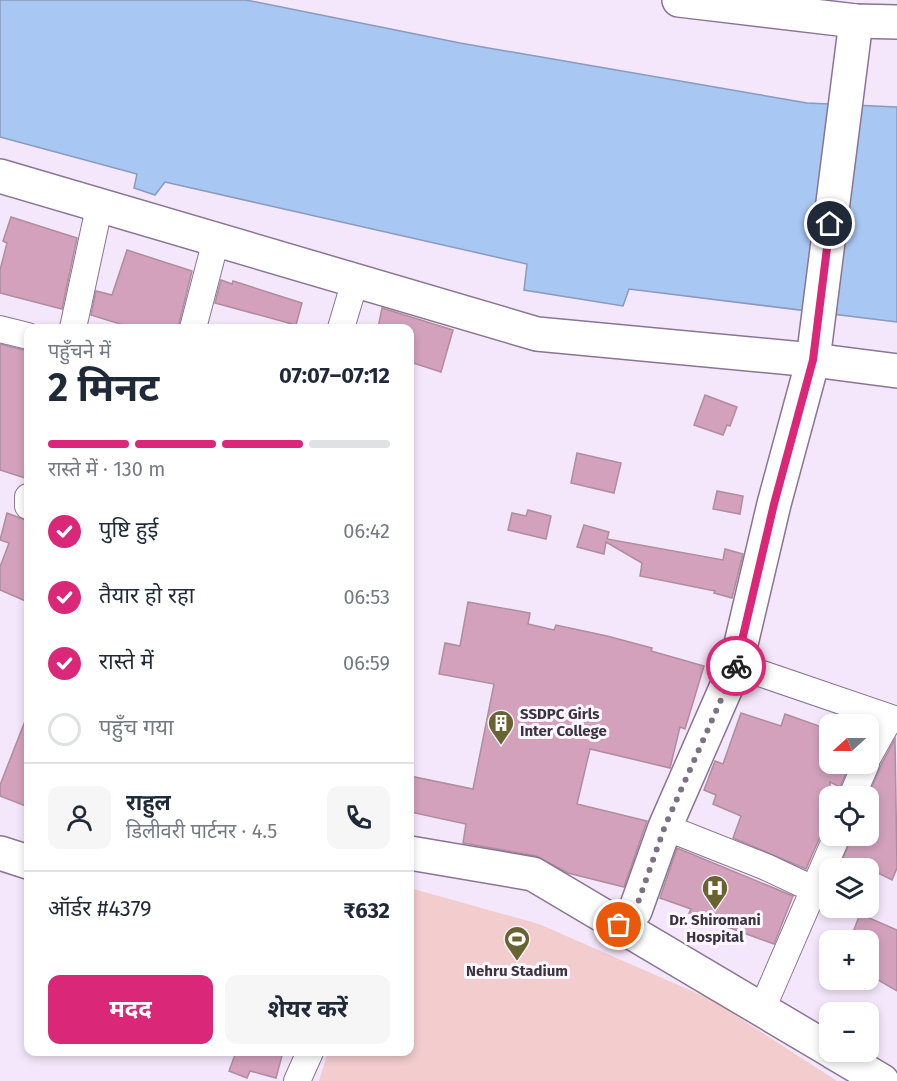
<!DOCTYPE html>
<html lang="hi">
<head>
<meta charset="utf-8">
<style>
  body { margin:0; font-family:"Fira Sans","Noto Sans Devanagari",sans-serif; background:#f6f6f7; color:#1f2937; height:100vh; display:flex; flex-direction:column; font-size:22px; white-space:nowrap }
  * { box-sizing:border-box; margin:0 }
  p { font-size:20px; color:#747a83 }
  .icon { flex:none; width:33px; height:33px; fill:none; stroke:currentColor; stroke-width:2; stroke-linecap:round; stroke-linejoin:round }
  .map { position:relative; flex:1; overflow:hidden }
  .sheet { position:absolute; left:24px; top:324px; width:390px; height:732px; display:flex; flex-direction:column; background:#fff; border-radius:12px; box-shadow:0 3px 9px #0003 }
  .sheet>* { flex:none }
  .needle { width:39px; rotate:249deg }
  .controls { position:absolute; left:819px; top:714px; display:grid; gap:12px }
  .controls a { display:grid; place-items:center; width:60px; height:60px; border-radius:12px; background:#fff; box-shadow:0 3px 9px #0003; font-size:30px }
  .pin { position:absolute; display:grid; place-items:center; width:51px; height:51px; color:#fff; margin:-26px; border:3px solid #fff; border-radius:50%; box-shadow:0 2px 6px #0007 }
  .courier { position:absolute; display:grid; place-items:center; width:60px; height:60px; margin:-30px; border:4px solid #db2777; border-radius:50%; background:#fff; color:#222; box-shadow:0 2px 8px #0007 }
  .headline em { font-style:normal; font-weight:700 }
  .headline div { display:flex; flex-direction:column-reverse }
  .headline { display:flex; align-items:center; justify-content:space-between; height:102px; padding:0 24px }
  h1 { font-size:39px; font-weight:700; line-height:45px }
  .bar { display:grid; grid-template-columns:repeat(4,1fr); gap:9px 6px; align-content:center; height:72px; padding:0 24px }
  .bar i { height:8px; border-radius:4px; background:#e0e1e3 }
  .bar .active { background:#db2777 }
  .bar p { grid-column:span 4 }
  .line { display:flex; align-items:center; gap:15px; padding:0 24px; border-top:2px solid #e0e1e3 }
  .line div { flex:1 }
  .round { display:grid; place-items:center; flex:none; width:63px; height:63px; border-radius:12px; background:#f6f6f7 }
  ol { padding:0 24px; list-style:none }
  li { display:flex; align-items:center; gap:18px; height:66px }
  li p { margin-inline-start:auto }
  li .icon { padding:6px; border-radius:50%; background:#db2777; color:#fff; stroke-width:4 }
  li:last-child { color:#747a83 }
  li i { width:33px; height:33px; border:3px solid #e0e1e3; border-radius:50% }
  .primary-button { display:flex; gap:12px; margin-top:auto; padding:12px 24px }
  .primary-button a { flex:1; height:69px; border-radius:12px; background:#db2777; color:#fff; font-size:24px; font-weight:700; line-height:69px; text-align:center }
  .primary-button a+a { background:#f6f6f7; color:#1f2937 }
  .map>svg:first-child { display:block }
  .green { fill:#f3ccce }
  .water { fill:#a8c7f2; stroke:#889bbd; stroke-width:1.5 }
  .building { fill:#d3a1bc; stroke:#af8c9e; stroke-width:1.5 }
  .lines { fill:none; stroke-linecap:round; stroke-linejoin:round }
  .minor-casing { stroke:#897592; stroke-width:28 }
  .tertiary-casing { stroke:#897592; stroke-width:36 }
  .minor { stroke:#fff; stroke-width:26 }
  .tertiary { stroke:#fff; stroke-width:33 }
  .done { stroke:#7d7281; stroke-width:6; stroke-dasharray:0 10.8 }
  .route { stroke:#db2777; stroke-width:8 }
  .labels { text-anchor:middle; stroke-width:6; stroke-linejoin:round; paint-order:stroke }
  .poi-label { font-size:15px; font-weight:bold; fill:#3c3340; stroke:#fdf8ff }
</style>
</head>
<body>
<div class="map">
<svg width="897" height="1081" viewBox="0 0 897 1081">
  <rect width="100%" height="100%" fill="#f5e7fb"/>
  <polygon class="green" points="410,888 539,924 710,999 837,1081 319,1081 328,1052 410,1052"/>
  <polygon class="water" points="0,0 246,0 460,43 807,103 897,107 897,322 629,289 623,306 524,290 527,264 165,182 155,195 134,188 137,174 0,137"/>
  <g class="building">
    <polygon points="11,217 77,238 62,309 0,293 0,270 7,243 3,241"/>
    <polygon points="127,250 192,271 178,328 133,328 91,315 96,291 112,295"/>
    <polygon points="221,280 232,284 233,281 302,303 296,325 215,303"/>
    <polygon points="382,308 453,330 441,372 410,362 410,328 378,328"/>
    <polygon points="0,344 28,351 28,479 0,470"/>
    <polygon points="705,395 737,407 730,426 727,425 723,435 694,425"/>
    <polygon points="577,453 621,463 614,493 571,483"/>
    <polygon points="717,491 743,496 740,514 713,509"/>
    <polygon points="528,510 551,516 546,539 508,530 512,513 526,516"/>
    <polygon points="7,513 28,521 28,602 0,590 0,567 9,543 0,540"/>
    <polygon points="584,525 609,532 607,539 723,560 725,549 743,554 732,598 714,593 715,591 640,576 642,563 606,542 604,554 577,547"/>
    <polygon points="468,602 530,613 528,624 554,630 556,625 607,636 652,648 651,651 704,666 685,729 680,727 670,768 590,749 577,804 647,821 624,887 568,873 536,856 463,843 466,824 410,812 410,776 473,789 494,684 439,674 445,643 460,646"/>
    <polygon points="741,713 781,726 785,714 830,730 830,764 850,764 840,787 830,782 830,823 823,830 806,869 733,838 741,816 713,804 716,795 704,790 715,761 723,764"/>
    <polygon points="27,716 28,716 28,807 0,796 0,785"/>
    <polygon points="895,739 897,868 892,880 868,868 839,868 852,836 868,836 868,796 881,765"/>
    <polygon points="677,848 793,896 774,944 689,913 691,909 660,898"/>
    <polygon points="860,914 897,930 897,991 868,974 868,940 850,940"/>
    <polygon points="236,1052 283,1052 276,1078 250,1071 247,1078 229,1071"/>
  </g>
  <g class="lines">
    <g class="minor-casing">
      <g id="minor">
        <polyline points="73,328 97,217"/>
        <polyline points="193,328 216,240"/>
        <polyline points="341,328 355,281"/>
        <polyline points="0,329 28,336"/>
        <polyline points="28,497 28,506"/>
        <polyline points="736,665 897,720"/>
        <polyline points="868,757 890,718"/>
        <polyline points="852,796 866,764"/>
        <polyline points="665,827 766,867 815,890"/>
        <polyline points="762,1009 837,836"/>
        <polyline points="297,1081 310,1052"/>
      </g>
    </g>
    <g class="tertiary-casing">
      <g id="tertiary">
        <polyline points="679,0 856,21 897,22"/>
        <polyline points="0,176 537,334 813,360 897,371"/>
        <polyline points="0,853 28,862"/>
        <polyline points="410,853 533,874 830,1050"/>
        <polyline points="619,925 635,911 665,827 736,665 774,504 813,360 856,21"/>
        <polyline points="833,1052 882,1081"/>
      </g>
    </g>
    <use href="#minor" class="minor"/>
    <use href="#tertiary" class="tertiary"/>
  </g>
  <g class="lines">
    <polyline class="done" points="619,925 635,911 665,826 736,666"/>
    <polyline class="route" points="736,666 774,504 813,360 830,224"/>
  </g>
  <defs>
    <g id="building-pin" transform="scale(1.35)"><path d="M0 17L-7.5 6A9.5 9.5 0 1 1 7.5 6Z" fill="#686330" stroke="#fdf8ff"/><path d="M-4-6H4V6H1V3H-1V6H-4ZM-2.5-4.3h1.7v1.8h-1.7ZM.8-4.3h1.7v1.8H.8ZM-2.5-1h1.7V.8h-1.7ZM.8-1h1.7V.8H.8Z" fill="#fff"/></g>
    <g id="hospital-pin" transform="scale(1.35)"><path d="M0 17L-7.5 6A9.5 9.5 0 1 1 7.5 6Z" fill="#686330" stroke="#fdf8ff"/><path d="M-5-5h3v3.5h4V-5h3V5h-3V1.5h-4V5h-3Z" fill="#fff"/></g>
    <g id="stadium-pin" transform="scale(1.35)"><path d="M0 17L-7.5 6A9.5 9.5 0 1 1 7.5 6Z" fill="#686330" stroke="#fdf8ff"/><path d="M0-5a6.5 5 0 1 0 0 10a6.5 5 0 1 0 0-10ZM-3.5-1.8h7v3.6h-7Z" fill="#fff"/></g>
  </defs>
  <g fill-rule="evenodd">
    <use href="#building-pin" x="501" y="723"/>
    <use href="#hospital-pin" x="715" y="888"/>
    <use href="#stadium-pin" x="517" y="939"/>
  </g>
  <g class="labels">
    <g class="poi-label">
      <text x="520" y="719" text-anchor="start">SSDPC Girls<tspan x="520" dy="17">Inter College</tspan></text>
      <text x="715" y="925">Dr. Shiromani<tspan x="715" dy="17">Hospital</tspan></text>
      <text x="517" y="976">Nehru Stadium</text>
    </g>
  </g>
</svg>
<div class="controls">
<a><svg class="needle" viewBox="-14 -14 28 28"><path d="M0-13l5 13h-10z" fill="#e53935"/><path d="M0 13l5-13h-10z" fill="#747a83"/></svg></a>
<a><svg class="icon" aria-label="locate" viewBox="0 0 24 24"><circle cx="12" cy="12" r="6"/><path d="M12 2v4M12 18v4M2 12h4M18 12h4"/></svg></a>
<a><svg class="icon" aria-label="layers" viewBox="0 0 24 24"><path d="M12 4l9 5-9 5-9-5zM3 14l9 5 9-5"/></svg></a>
<a>+</a>
<a>−</a>
</div>
<div class="pin" style="left:619px;top:925px;background:#ea580c"><svg class="icon" aria-label="bag" viewBox="0 0 24 24"><path d="M5 8h14l-1 12H6zM9 8a3 3 0 0 1 6 0"/></svg></div>
<div class="pin" style="left:830px;top:224px;background:#1f2937"><svg class="icon" aria-label="home" viewBox="0 0 24 24"><path d="M3 11l9-7 9 7M6 9v11h12V9"/></svg></div>
<div class="courier" style="left:736px;top:666px"><svg class="icon" aria-label="bike" viewBox="0 0 24 24"><circle cx="6" cy="16" r="4"/><circle cx="18" cy="16" r="4"/><path d="M6 16l4-8h5l3 8M10 8l3 8H6M13 5h3"/></svg></div>
<section class="sheet">
<div class="headline"><div><h1>2 मिनट</h1><p>पहुँचने में</p></div><em>07:07–07:12</em></div>
<div class="bar"><i class="active"></i><i class="active"></i><i class="active"></i><i></i><p>रास्ते में · 130 m</p></div>
<ol>
<li><svg class="icon" aria-label="check" viewBox="0 0 24 24"><path d="M5 12l5 5 9-10"/></svg>पुष्टि हुई<p>06:42</p></li>
<li><svg class="icon" aria-label="check" viewBox="0 0 24 24"><path d="M5 12l5 5 9-10"/></svg>तैयार हो रहा<p>06:53</p></li>
<li><svg class="icon" aria-label="check" viewBox="0 0 24 24"><path d="M5 12l5 5 9-10"/></svg>रास्ते में<p>06:59</p></li>
<li><i></i>पहुँच गया</li>
</ol>
<div class="line" style="height:108px"><a class="round"><svg class="icon" aria-label="person" viewBox="0 0 24 24"><circle cx="12" cy="8" r="4"/><path d="M4 21q1-7 8-7t8 7"/></svg></a><div><b>राहुल</b><p>डिलीवरी पार्टनर · 4.5</p></div><a class="round"><svg class="icon" aria-label="phone" viewBox="0 0 24 24"><path d="M5 4h4l2 5-3 2q2 4 5 5l2-3 5 2v4C11 20 4 13 5 4z"/></svg></a></div>
<div class="line" style="height:78px"><div>ऑर्डर #4379</div><b>₹632</b></div>
<div class="primary-button"><a>मदद</a><a>शेयर करें</a></div>
</section>
</div>
</body>
</html>
